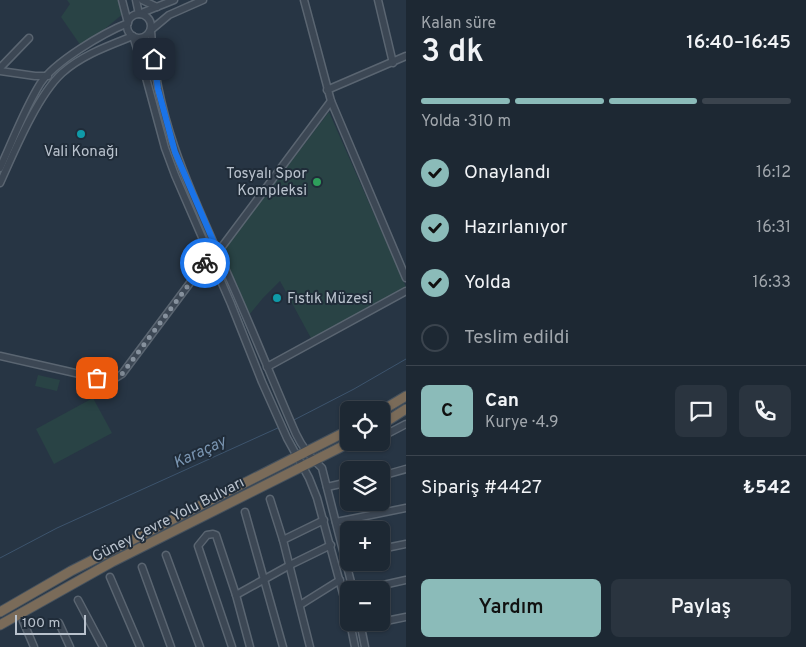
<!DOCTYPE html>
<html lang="tr">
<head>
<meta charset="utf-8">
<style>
  body { margin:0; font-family:Overpass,sans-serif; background:#2a343f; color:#f1f3f6; height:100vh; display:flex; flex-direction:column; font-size:19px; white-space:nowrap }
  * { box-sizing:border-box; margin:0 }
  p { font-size:16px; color:#a0a6ac }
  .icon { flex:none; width:28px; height:28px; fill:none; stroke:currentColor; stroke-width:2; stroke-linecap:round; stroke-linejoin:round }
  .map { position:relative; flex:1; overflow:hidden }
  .panel { display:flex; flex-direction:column; background:#1d2833; width:400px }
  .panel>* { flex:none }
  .buttons { position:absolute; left:340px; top:401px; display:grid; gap:10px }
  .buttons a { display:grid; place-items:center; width:50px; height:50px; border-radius:8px; background:#1d2833; box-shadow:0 1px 4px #0004,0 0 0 1px #3b444e; font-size:25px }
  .scale { position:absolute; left:15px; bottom:12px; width:71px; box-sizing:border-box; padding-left:5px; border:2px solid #b9c2cd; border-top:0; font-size:14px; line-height:18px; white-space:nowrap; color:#b9c2cd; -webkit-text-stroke:4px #202c39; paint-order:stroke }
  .pin { position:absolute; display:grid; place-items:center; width:42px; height:42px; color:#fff; margin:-21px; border-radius:10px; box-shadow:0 2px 8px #0006 }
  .courier { position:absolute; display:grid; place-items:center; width:50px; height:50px; margin:-25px; border:4px solid #1a73e8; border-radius:50%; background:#fff; color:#222; box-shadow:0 1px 6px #0007 }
  .headline em { font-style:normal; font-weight:600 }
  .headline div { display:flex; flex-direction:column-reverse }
  .headline { display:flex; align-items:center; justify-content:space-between; height:85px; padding:0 15px }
  h1 { font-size:32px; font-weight:600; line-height:38px }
  .bar { display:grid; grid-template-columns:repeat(4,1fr); gap:8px 5px; align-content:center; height:60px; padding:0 15px }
  .bar i { height:6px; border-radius:4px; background:#3b444e }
  .bar .active { background:#8bbbb9 }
  .bar p { grid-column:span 4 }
  .line { display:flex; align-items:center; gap:12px; padding:0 15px; border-top:1px solid #3b444e }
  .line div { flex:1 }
  .round { display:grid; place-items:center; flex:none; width:52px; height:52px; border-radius:8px; background:#2a343f }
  ol { padding:0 15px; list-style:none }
  li { display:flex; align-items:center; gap:15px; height:55px }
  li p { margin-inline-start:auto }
  li .icon { padding:5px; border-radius:50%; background:#8bbbb9; color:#111; stroke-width:4 }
  li:last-child { color:#a0a6ac }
  li i { width:28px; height:28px; border:2px solid #3b444e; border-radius:50% }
  .cta { display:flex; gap:10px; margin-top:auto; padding:10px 15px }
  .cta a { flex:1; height:58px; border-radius:8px; background:#8bbbb9; color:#111; font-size:20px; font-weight:600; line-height:58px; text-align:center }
  .cta a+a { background:#2a343f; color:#f1f3f6 }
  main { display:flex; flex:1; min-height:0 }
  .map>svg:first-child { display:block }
  .green { fill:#294345 }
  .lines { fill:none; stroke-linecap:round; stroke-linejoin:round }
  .stream { stroke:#3d546d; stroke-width:1 }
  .minor-casing { stroke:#5a6571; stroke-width:9 }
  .highway-casing { stroke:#46525e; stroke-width:11 }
  .minor { stroke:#3c4754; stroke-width:6 }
  .highway { stroke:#7a6b59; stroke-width:9 }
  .done { stroke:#86919d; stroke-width:5; stroke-dasharray:0 9 }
  .route { stroke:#1a73e8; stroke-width:6 }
  .culture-dot { fill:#0f9aa8; stroke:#202c39; stroke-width:2 }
  .leisure-dot { fill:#2e9e5b; stroke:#202c39; stroke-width:2 }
  .labels { text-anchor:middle; stroke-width:4; stroke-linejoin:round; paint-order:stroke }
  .poi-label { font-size:15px; fill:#b9c2cd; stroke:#202c39 }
  .street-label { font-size:15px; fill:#b9c2cd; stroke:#202c39 }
  .water-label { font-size:16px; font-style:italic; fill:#7994b0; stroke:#202c39 }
</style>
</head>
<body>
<main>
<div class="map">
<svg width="406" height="647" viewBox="0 0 406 647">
  <rect width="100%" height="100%" fill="#273544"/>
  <g class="green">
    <polygon points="67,0 122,0 125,12 94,38 81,46 61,17 70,4"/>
    <polygon points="329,112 406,287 312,340 280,281 263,298 249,315 222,252"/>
    <polygon points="38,375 60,380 57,391 35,386"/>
    <polygon points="93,398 112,433 54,464 36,429"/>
  </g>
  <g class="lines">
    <g class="stream">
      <polyline points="292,421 354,389 406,359"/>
      <polyline points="0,558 57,528 280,427"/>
    </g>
    <g class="minor-casing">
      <g id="minor">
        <polyline points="136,0 139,14 174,0"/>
        <polyline points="142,0 157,7"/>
        <path d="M203,0L169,15L151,30C155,122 195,201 232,284C254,333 274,384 296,434C302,447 311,458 322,468L353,590"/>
        <polyline points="304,0 331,101 406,278"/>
        <polyline points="378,0 393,63"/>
        <circle cx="139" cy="26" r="12"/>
        <polyline points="0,68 29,38"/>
        <polyline points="0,71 35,76 48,76"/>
        <polyline points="327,90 406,56"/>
        <path d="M0,168C13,140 24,110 40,84C54,62 103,33 128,23L122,0"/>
        <path d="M0,183C14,152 37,96 62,73C82,55 108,46 133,36L145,74L165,148L175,175L231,304L262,382L287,438L309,478L317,498L349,616"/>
        <polyline points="0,356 97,378 114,379 122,374 210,256 218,252 331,101"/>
        <polyline points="267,367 406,291"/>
        <polyline points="381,437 406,424"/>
        <polyline points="381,476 406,469"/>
        <polyline points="327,487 349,482"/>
        <polyline points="270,499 283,540 310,647"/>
        <polyline points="245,512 283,647"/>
        <polyline points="336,522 406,508"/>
        <polyline points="283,540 324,520"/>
        <polyline points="381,549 406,544"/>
        <polyline points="166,555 200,647"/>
        <polyline points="142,567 171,647"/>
        <polyline points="110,577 140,647"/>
        <polyline points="361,590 406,580"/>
        <polyline points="236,595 290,565 331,545"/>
        <polyline points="78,600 103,647"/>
        <polyline points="300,605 340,580"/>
        <polyline points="23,621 34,647"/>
        <polyline points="350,622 355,647"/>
        <polyline points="360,622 365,647"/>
        <polyline points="381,622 406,617"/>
        <polyline points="59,623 70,647"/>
        <polyline points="361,627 380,622"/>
        <polyline points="232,647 198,546 207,535 213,534 216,535 236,595 250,647"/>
      </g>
    </g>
    <g class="highway-casing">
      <g id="highway">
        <polyline points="381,411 406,396"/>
        <polyline points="381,425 406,409"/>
        <polyline points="0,612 71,571 349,430"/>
        <polyline points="0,625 112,562 351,442"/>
      </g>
    </g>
    <use href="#minor" class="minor"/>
    <use href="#highway" class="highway"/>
  </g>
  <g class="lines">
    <polyline class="done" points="97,378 114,379 122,374 205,263"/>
    <polyline class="route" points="154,59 158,89 175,152 218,252 210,256 205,263"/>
  </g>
  <g class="culture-dot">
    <circle cx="81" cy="134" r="5"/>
    <circle cx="277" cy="298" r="5"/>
  </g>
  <circle class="leisure-dot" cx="317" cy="182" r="5"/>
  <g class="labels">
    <g class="poi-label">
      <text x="81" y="156">Vali Konağı</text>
      <text x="307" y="178" text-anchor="end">Tosyalı Spor<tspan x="307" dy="17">Kompleksi</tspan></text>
      <text x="287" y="303" text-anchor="start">Fıstık Müzesi</text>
    </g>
    <g class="street-label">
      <text transform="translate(168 519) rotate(-27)" y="5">Güney Çevre Yolu Bulvarı</text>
    </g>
    <g class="water-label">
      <text transform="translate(199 451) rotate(-25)" y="6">Karaçay</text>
    </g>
  </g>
</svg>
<div class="buttons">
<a><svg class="icon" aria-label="locate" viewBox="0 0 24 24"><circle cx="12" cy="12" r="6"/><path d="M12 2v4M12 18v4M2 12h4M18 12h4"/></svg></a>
<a><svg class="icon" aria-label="layers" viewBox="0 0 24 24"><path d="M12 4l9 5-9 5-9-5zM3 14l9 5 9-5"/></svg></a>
<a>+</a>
<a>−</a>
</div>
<div class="scale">100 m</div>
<div class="pin" style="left:97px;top:378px;background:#ea580c"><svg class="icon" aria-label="bag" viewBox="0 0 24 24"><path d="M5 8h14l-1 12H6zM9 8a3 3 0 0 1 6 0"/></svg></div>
<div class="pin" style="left:154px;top:59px;background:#1f2937"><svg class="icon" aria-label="home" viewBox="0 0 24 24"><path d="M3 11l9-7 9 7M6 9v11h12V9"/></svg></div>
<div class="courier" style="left:205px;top:263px"><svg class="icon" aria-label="bike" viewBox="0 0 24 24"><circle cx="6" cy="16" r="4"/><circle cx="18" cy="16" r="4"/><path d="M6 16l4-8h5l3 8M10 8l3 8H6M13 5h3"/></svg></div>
</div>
<section class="panel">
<div class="headline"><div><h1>3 dk</h1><p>Kalan süre</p></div><em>16:40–16:45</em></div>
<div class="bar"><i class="active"></i><i class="active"></i><i class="active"></i><i></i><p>Yolda · 310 m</p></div>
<ol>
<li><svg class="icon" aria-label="check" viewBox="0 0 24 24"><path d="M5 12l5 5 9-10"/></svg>Onaylandı<p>16:12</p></li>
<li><svg class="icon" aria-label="check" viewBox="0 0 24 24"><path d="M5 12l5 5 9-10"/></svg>Hazırlanıyor<p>16:31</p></li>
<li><svg class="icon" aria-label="check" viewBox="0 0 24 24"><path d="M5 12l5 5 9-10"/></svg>Yolda<p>16:33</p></li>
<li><i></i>Teslim edildi</li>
</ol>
<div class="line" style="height:90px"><b class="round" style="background:#8bbbb9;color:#111">C</b><div><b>Can</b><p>Kurye · 4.9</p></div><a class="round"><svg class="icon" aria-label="chat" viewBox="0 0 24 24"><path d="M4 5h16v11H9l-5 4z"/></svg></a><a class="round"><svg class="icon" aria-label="phone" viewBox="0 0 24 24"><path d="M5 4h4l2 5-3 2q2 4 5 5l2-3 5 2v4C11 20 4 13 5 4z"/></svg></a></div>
<div class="line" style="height:65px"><div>Sipariş #4427</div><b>₺542</b></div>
<div class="cta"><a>Yardım</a><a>Paylaş</a></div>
</section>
</main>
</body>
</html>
